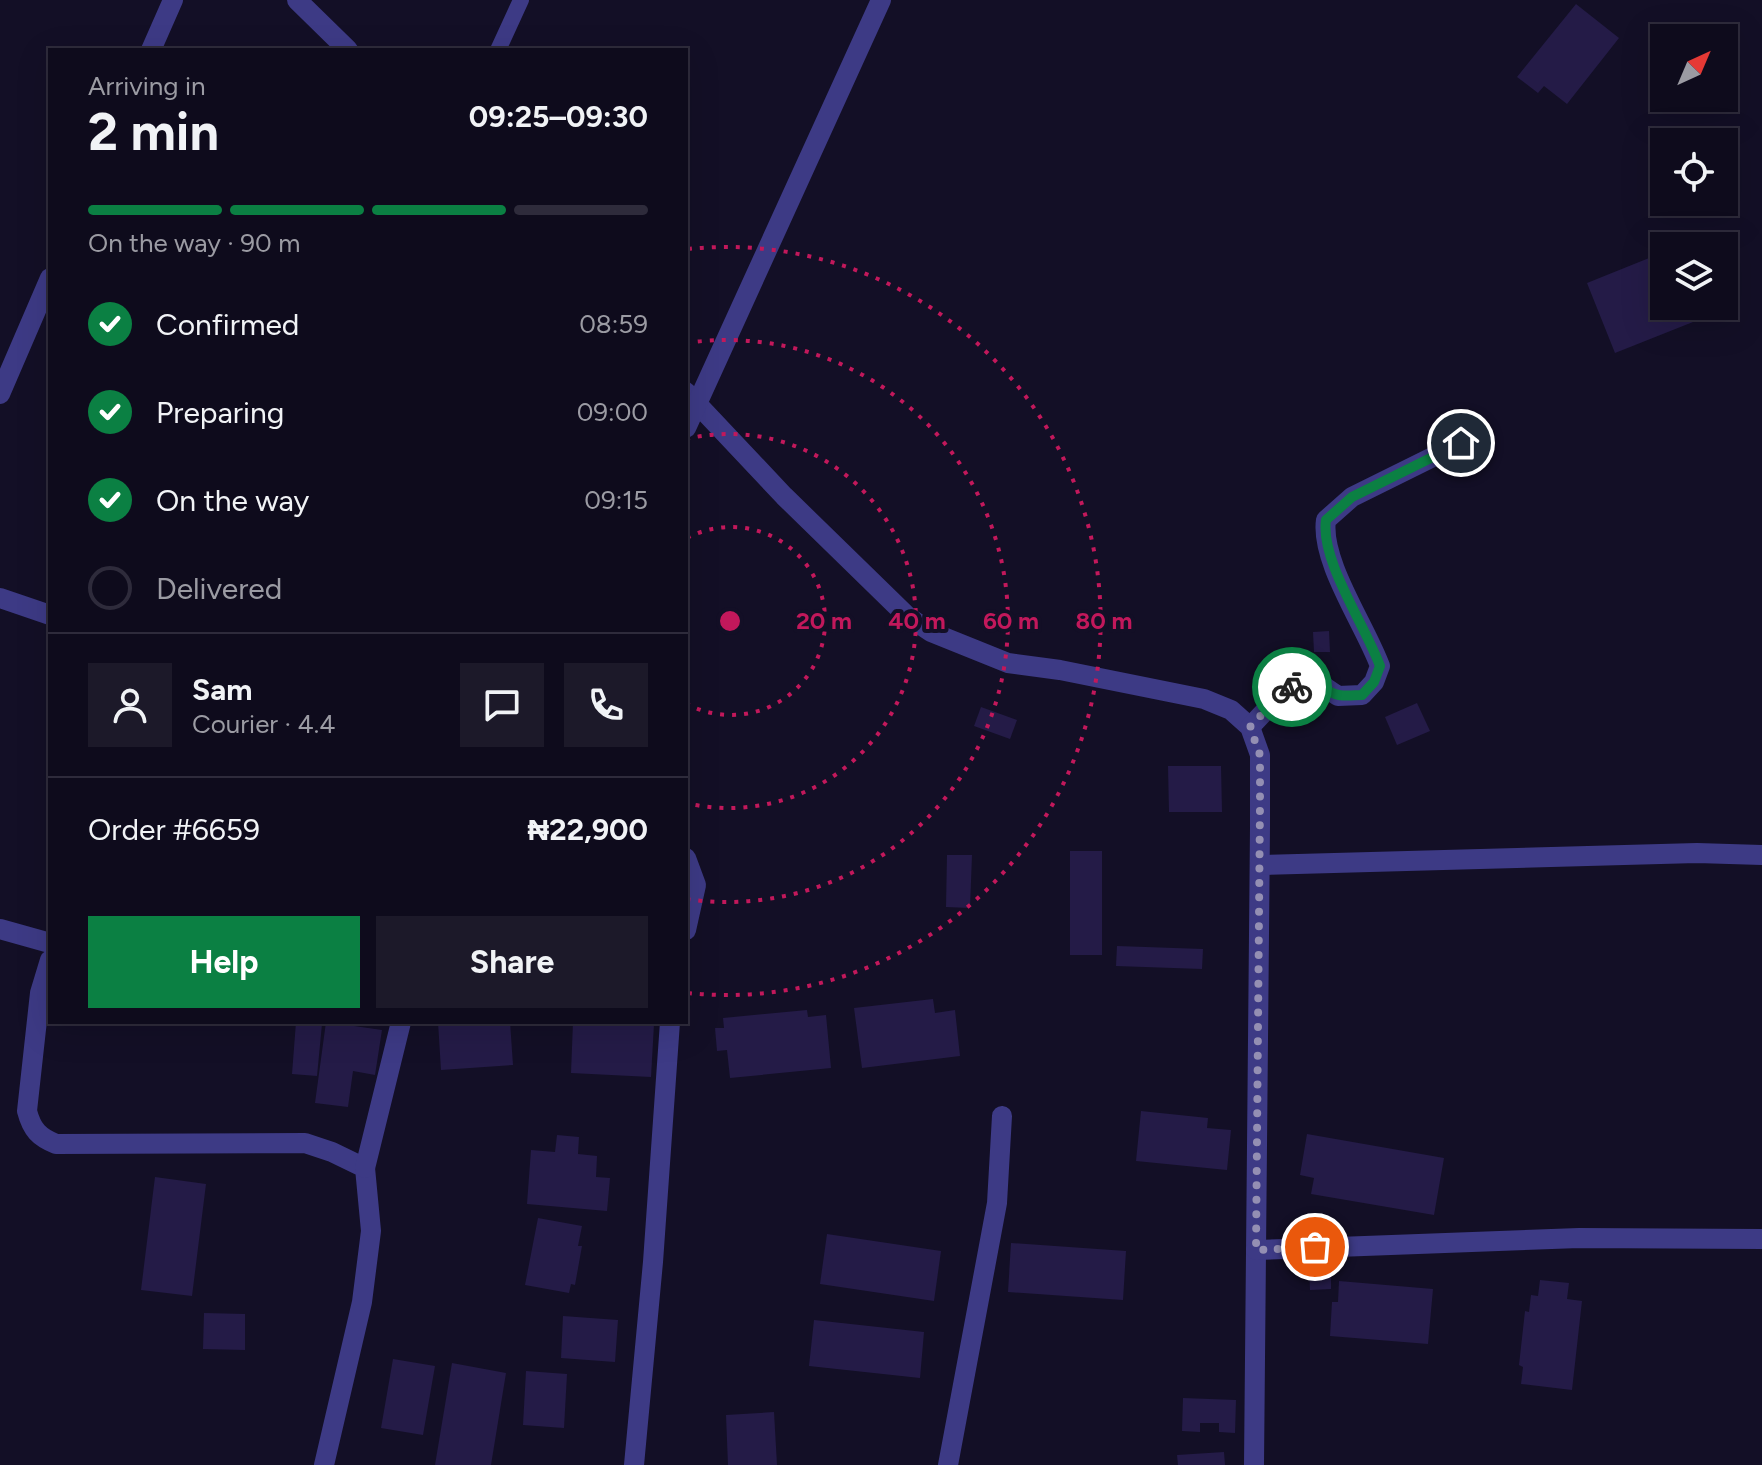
<!DOCTYPE html>
<html lang="en">
<head>
<meta charset="utf-8">
<style>
  body { margin:0; font-family:Figtree,sans-serif; background:#1c1929; color:#f1f3f6; height:100vh; display:flex; flex-direction:column; font-size:30px; white-space:nowrap }
  * { box-sizing:border-box; margin:0 }
  p { font-size:26px; color:#9b9ba3 }
  .icon { flex:none; width:44px; height:44px; fill:none; stroke:currentColor; stroke-width:2; stroke-linecap:round; stroke-linejoin:round }
  .map { position:relative; flex:1; overflow:hidden }
  .side { position:absolute; left:48px; top:48px; width:640px; height:976px; display:flex; flex-direction:column; background:#0e0b1c; border-radius:0px; box-shadow:0 8px 32px #0002,0 0 0 2px #2e2b3b }
  .side>* { flex:none }
  .needle { width:52px; rotate:44deg }
  .buttons { position:absolute; left:1650px; top:24px; display:grid; gap:16px }
  .buttons a { display:grid; place-items:center; width:88px; height:88px; border-radius:0px; background:#0e0b1c; box-shadow:0 8px 32px #0002,0 0 0 2px #2e2b3b; font-size:40px }
  .pin { position:absolute; display:grid; place-items:center; width:68px; height:68px; color:#fff; margin:-34px; border:4px solid #fff; border-radius:50%; box-shadow:0 2px 8px #0007 }
  .courier { position:absolute; display:grid; place-items:center; width:80px; height:80px; margin:-40px; border:6px solid #0b8043; border-radius:50%; background:#fff; color:#222; box-shadow:0 2px 10px #0007 }
  .summary em { font-style:normal; font-weight:700 }
  .summary div { display:flex; flex-direction:column-reverse }
  .summary { display:flex; align-items:center; justify-content:space-between; height:136px; padding:0 40px }
  h1 { font-size:52px; font-weight:700; line-height:60px }
  .bar { display:grid; grid-template-columns:repeat(4,1fr); gap:12px 8px; align-content:center; height:96px; padding:0 40px }
  .bar i { height:10px; border-radius:6px; background:#2e2b3b }
  .bar .on { background:#0b8043 }
  .bar p { grid-column:span 4 }
  .line { display:flex; align-items:center; gap:20px; padding:0 40px; border-top:2px solid #2e2b3b }
  .line div { flex:1 }
  .round { display:grid; place-items:center; flex:none; width:84px; height:84px; border-radius:0px; background:#1c1929 }
  ol { padding:0 40px; list-style:none }
  li { display:flex; align-items:center; gap:24px; height:88px }
  li p { margin-inline-start:auto }
  li .icon { padding:8px; border-radius:50%; background:#0b8043; color:#fff; stroke-width:4 }
  li:last-child { color:#9b9ba3 }
  li i { width:44px; height:44px; border:4px solid #2e2b3b; border-radius:50% }
  .cta { display:flex; gap:16px; margin-top:auto; padding:16px 40px }
  .cta a { flex:1; height:92px; border-radius:0px; background:#0b8043; color:#fff; font-size:32px; font-weight:700; line-height:92px; text-align:center }
  .cta a+a { background:#1c1929; color:#f1f3f6 }
  .map>svg:first-child { display:block }
  .building { fill:#241b47 }
  .lines { fill:none; stroke-linecap:round; stroke-linejoin:round }
  .service { stroke:#3d3a85; stroke-width:16 }
  .minor { stroke:#3d3a85; stroke-width:20 }
  .done { stroke:#948fb3; stroke-width:8; stroke-dasharray:0 14.4 }
  .route { stroke:#0b8043; stroke-width:10 }
  .ring { fill:none; stroke:#c2185b; stroke-width:4; stroke-dasharray:4 8 }
  .centre { fill:#c2185b; stroke:#130f26; stroke-width:4 }
  .ring-label { font-size:24px; text-anchor:middle; font-weight:bold; fill:#c2185b; stroke:#130f26; stroke-width:8; stroke-linejoin:round; paint-order:stroke }
</style>
</head>
<body>
<div class="map">
<svg width="1762" height="1465" viewBox="0 0 1762 1465">
  <rect width="100%" height="100%" fill="#130f26"/>
  <g class="building">
    <polygon points="1576,4 1619,38 1567,104 1544,86 1538,93 1517,77"/>
    <polygon points="1664,252 1664,306 1686,306 1693,322 1615,353 1587,283"/>
    <polygon points="1329,631 1330,652 1314,652 1313,632"/>
    <polygon points="1417,703 1430,731 1397,745 1385,717"/>
    <polygon points="981,707 1017,720 1010,739 974,726"/>
    <polygon points="1168,766 1221,766 1222,812 1169,812"/>
    <rect x="1070" y="851" width="32" height="104"/>
    <polygon points="947,855 972,855 970,908 946,907"/>
    <polygon points="1117,946 1203,949 1202,969 1116,966"/>
    <polygon points="933,999 935,1013 955,1010 960,1056 862,1068 854,1008"/>
    <polygon points="807,1010 808,1017 826,1015 831,1068 730,1078 727,1050 717,1051 715,1028 724,1028 723,1018"/>
    <polygon points="296,1022 322,1024 317,1076 292,1074"/>
    <polygon points="326,1022 382,1030 375,1075 353,1071 348,1107 315,1103"/>
    <polygon points="438,1022 510,1022 513,1065 441,1070"/>
    <polygon points="573,1022 654,1024 651,1077 571,1073"/>
    <polygon points="1141,1111 1208,1118 1207,1128 1231,1130 1227,1170 1136,1161"/>
    <polygon points="1307,1134 1444,1158 1434,1215 1311,1194 1314,1178 1300,1175"/>
    <polygon points="557,1135 579,1137 578,1154 597,1156 596,1177 610,1178 607,1211 527,1204 531,1150 555,1152"/>
    <polygon points="155,1177 206,1184 192,1296 141,1290"/>
    <polygon points="538,1218 582,1226 578,1246 582,1246 575,1285 571,1284 569,1293 525,1285"/>
    <polygon points="827,1234 941,1251 934,1301 820,1284"/>
    <polygon points="1011,1243 1126,1251 1123,1300 1008,1292"/>
    <polygon points="1309,1267 1331,1267 1331,1289 1310,1290"/>
    <polygon points="1540,1280 1569,1283 1567,1299 1582,1301 1572,1390 1521,1384 1523,1367 1519,1365 1525,1311 1529,1312 1531,1295 1538,1296"/>
    <polygon points="1339,1281 1433,1289 1428,1344 1330,1336 1332,1302 1338,1302"/>
    <polygon points="204,1313 245,1314 245,1350 203,1349"/>
    <polygon points="563,1316 618,1320 615,1362 561,1358"/>
    <polygon points="814,1320 924,1332 920,1378 809,1366"/>
    <polygon points="393,1359 435,1366 423,1435 381,1428"/>
    <polygon points="452,1363 506,1373 491,1465 435,1465"/>
    <polygon points="526,1371 567,1374 564,1428 523,1425"/>
    <polygon points="1183,1398 1236,1400 1235,1433 1219,1432 1219,1423 1200,1423 1200,1432 1182,1431"/>
    <polygon points="774,1412 777,1465 728,1465 726,1415"/>
    <polygon points="1224,1452 1225,1465 1178,1465 1177,1455"/>
  </g>
  <g class="lines">
    <polyline class="service" points="498,50 521,0"/>
    <g class="minor">
      <polyline points="297,0 348,50"/>
      <polyline points="151,50 173,0"/>
      <polyline points="686,392 784,496 907,616 931,632 1008,663 1060,670 1204,699 1231,710 1250,727 1260,755 1260,827 1254,1465"/>
      <polyline points="0,394 50,278"/>
      <polyline points="686,428 881,0"/>
      <polyline points="0,598 50,615"/>
      <path d="M1250,727L1281,694L1303,680L1316,681L1338,696L1362,695L1374,682L1380,666C1365,625 1320,561 1326,520L1352,497L1461,443"/>
      <polyline points="686,858 696,885 686,930"/>
      <polyline points="1260,865 1697,853 1762,855"/>
      <polyline points="0,929 50,943"/>
      <path d="M50,960L40,993L27,1111C32,1130 39,1137 56,1144L305,1143L332,1152L365,1168L371,1231L362,1302L324,1465"/>
      <polyline points="365,1168 401,1022"/>
      <polyline points="1256,1250 1579,1238 1762,1239"/>
      <polyline points="634,1465 653,1262 670,1022"/>
      <polyline points="948,1465 997,1203 1002,1116"/>
    </g>
  </g>
  <g class="lines">
    <polyline class="done" points="1292,687 1281,694 1250,727 1260,755 1260,803 1256,1250 1315,1247"/>
    <path class="route" d="M1292,687C1314,673 1316,686 1335,694C1343,697 1354,695 1362,695L1374,682L1380,666C1365,625 1320,560 1326,520L1352,497L1461,443"/>
  </g>
  <g class="ring">
    <path d="M687 538A94 94 0 1 1 687 704"/>
    <path d="M686 439A187 187 0 1 1 686 803"/>
    <path d="M686 343A281 281 0 1 1 686 899"/>
    <path d="M688 249A374 374 0 1 1 688 993"/>
  </g>
  <circle cx="730" cy="621" r="12" class="centre"/>
  <g class="ring-label">
    <text x="824" y="629">20 m</text>
    <text x="917" y="629">40 m</text>
    <text x="1011" y="629">60 m</text>
    <text x="1104" y="629">80 m</text>
  </g>
</svg>
<div class="buttons">
<a><svg class="needle" viewBox="-14 -14 28 28"><path d="M0-13l5 13h-10z" fill="#e53935"/><path d="M0 13l5-13h-10z" fill="#9b9ba3"/></svg></a>
<a><svg class="icon" aria-label="locate" viewBox="0 0 24 24"><circle cx="12" cy="12" r="6"/><path d="M12 2v4M12 18v4M2 12h4M18 12h4"/></svg></a>
<a><svg class="icon" aria-label="layers" viewBox="0 0 24 24"><path d="M12 4l9 5-9 5-9-5zM3 14l9 5 9-5"/></svg></a>
</div>
<div class="pin" style="left:1315px;top:1247px;background:#ea580c"><svg class="icon" aria-label="bag" viewBox="0 0 24 24"><path d="M5 8h14l-1 12H6zM9 8a3 3 0 0 1 6 0"/></svg></div>
<div class="pin" style="left:1461px;top:443px;background:#1f2937"><svg class="icon" aria-label="home" viewBox="0 0 24 24"><path d="M3 11l9-7 9 7M6 9v11h12V9"/></svg></div>
<div class="courier" style="left:1292px;top:687px"><svg class="icon" aria-label="bike" viewBox="0 0 24 24"><circle cx="6" cy="16" r="4"/><circle cx="18" cy="16" r="4"/><path d="M6 16l4-8h5l3 8M10 8l3 8H6M13 5h3"/></svg></div>
<section class="side">
<div class="summary"><div><h1>2 min</h1><p>Arriving in</p></div><em>09:25–09:30</em></div>
<div class="bar"><i class="on"></i><i class="on"></i><i class="on"></i><i></i><p>On the way · 90 m</p></div>
<ol>
<li><svg class="icon" aria-label="check" viewBox="0 0 24 24"><path d="M5 12l5 5 9-10"/></svg>Confirmed<p>08:59</p></li>
<li><svg class="icon" aria-label="check" viewBox="0 0 24 24"><path d="M5 12l5 5 9-10"/></svg>Preparing<p>09:00</p></li>
<li><svg class="icon" aria-label="check" viewBox="0 0 24 24"><path d="M5 12l5 5 9-10"/></svg>On the way<p>09:15</p></li>
<li><i></i>Delivered</li>
</ol>
<div class="line" style="height:144px"><a class="round"><svg class="icon" aria-label="person" viewBox="0 0 24 24"><circle cx="12" cy="8" r="4"/><path d="M4 21q1-7 8-7t8 7"/></svg></a><div><b>Sam</b><p>Courier · 4.4</p></div><a class="round"><svg class="icon" aria-label="chat" viewBox="0 0 24 24"><path d="M4 5h16v11H9l-5 4z"/></svg></a><a class="round"><svg class="icon" aria-label="phone" viewBox="0 0 24 24"><path d="M5 4h4l2 5-3 2q2 4 5 5l2-3 5 2v4C11 20 4 13 5 4z"/></svg></a></div>
<div class="line" style="height:104px"><div>Order #6659</div><b>₦22,900</b></div>
<div class="cta"><a>Help</a><a>Share</a></div>
</section>
</div>
</body>
</html>
